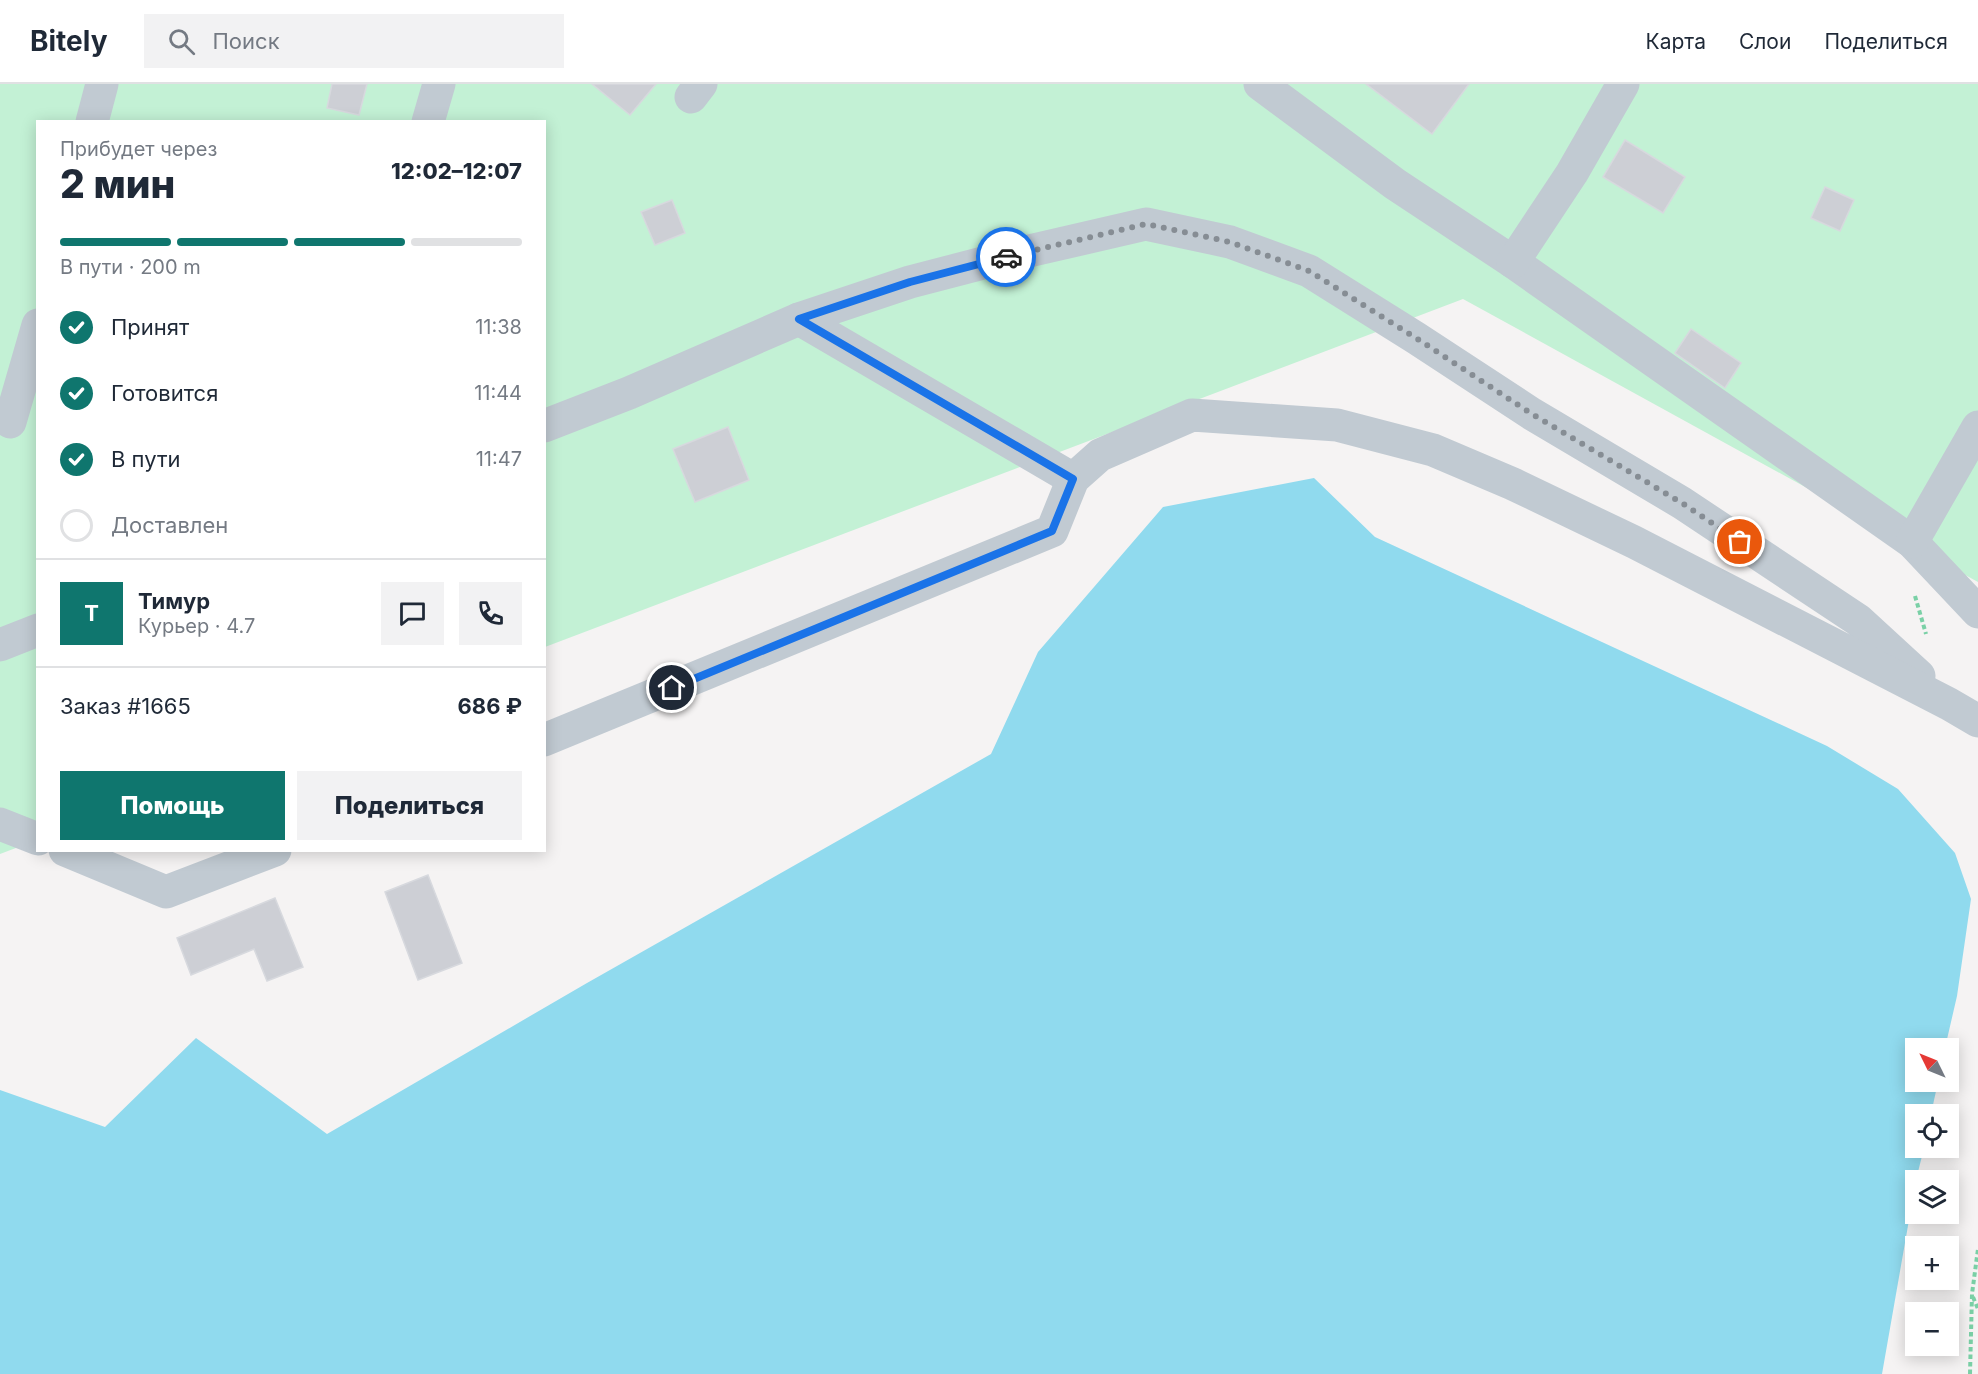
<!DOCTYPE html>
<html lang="ru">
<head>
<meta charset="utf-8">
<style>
  body { margin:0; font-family:Inter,sans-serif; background:#f2f2f3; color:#1f2937; height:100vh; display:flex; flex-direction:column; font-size:22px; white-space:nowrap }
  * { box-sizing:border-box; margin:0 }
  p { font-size:20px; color:#747a83 }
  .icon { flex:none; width:33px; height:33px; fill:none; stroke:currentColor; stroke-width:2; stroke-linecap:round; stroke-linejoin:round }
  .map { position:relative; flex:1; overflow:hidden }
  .side { position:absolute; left:36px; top:36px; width:510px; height:732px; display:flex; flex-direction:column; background:#fff; border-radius:0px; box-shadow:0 3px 15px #0003 }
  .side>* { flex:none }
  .needle { width:39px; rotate:313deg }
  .tools { position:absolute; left:1905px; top:954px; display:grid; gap:12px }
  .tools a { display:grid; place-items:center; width:54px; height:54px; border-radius:0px; background:#fff; box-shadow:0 3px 15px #0003; font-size:30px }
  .pin { position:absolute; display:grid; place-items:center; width:51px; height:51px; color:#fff; margin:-26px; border:3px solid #fff; border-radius:50%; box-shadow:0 2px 6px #0007 }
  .courier { position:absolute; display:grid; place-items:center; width:60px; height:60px; margin:-30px; border:4px solid #1a73e8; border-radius:50%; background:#fff; color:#222; box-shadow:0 2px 8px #0007 }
  .overview em { font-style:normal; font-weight:800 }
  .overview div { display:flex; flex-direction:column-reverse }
  .overview { display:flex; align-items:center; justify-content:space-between; height:102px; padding:0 24px }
  h1 { font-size:39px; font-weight:800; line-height:45px }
  .bar { display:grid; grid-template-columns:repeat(4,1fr); gap:9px 6px; align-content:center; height:72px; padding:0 24px }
  .bar i { height:8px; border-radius:4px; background:#e0e1e3 }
  .bar .selected { background:#0f766e }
  .bar p { grid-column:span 4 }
  .line { display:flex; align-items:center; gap:15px; padding:0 24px; border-top:2px solid #e0e1e3 }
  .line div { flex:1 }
  .round { display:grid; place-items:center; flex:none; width:63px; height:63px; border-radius:0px; background:#f2f2f3 }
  ol { padding:0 24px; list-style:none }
  li { display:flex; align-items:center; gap:18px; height:66px }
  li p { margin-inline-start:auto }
  li .icon { padding:6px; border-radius:50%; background:#0f766e; color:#fff; stroke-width:4 }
  li:last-child { color:#747a83 }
  li i { width:33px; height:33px; border:3px solid #e0e1e3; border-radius:50% }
  .cta { display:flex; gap:12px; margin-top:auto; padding:12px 24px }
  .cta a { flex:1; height:69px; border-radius:0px; background:#0f766e; color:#fff; font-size:24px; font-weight:800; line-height:69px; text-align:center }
  .cta a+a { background:#f2f2f3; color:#1f2937 }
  header { display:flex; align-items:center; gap:36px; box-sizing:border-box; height:84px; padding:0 30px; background:#fff; border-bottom:2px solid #e0e1e3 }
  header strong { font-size:28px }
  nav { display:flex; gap:33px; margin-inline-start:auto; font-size:21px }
  .search { width:420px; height:54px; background:#f2f2f3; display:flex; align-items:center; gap:15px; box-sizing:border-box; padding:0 21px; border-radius:0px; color:#747a83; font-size:22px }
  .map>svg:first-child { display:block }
  .green { fill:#c3f1d5 }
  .water { fill:#90daee }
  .building { fill:#cdcfd5; stroke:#d7d9de; stroke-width:1.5 }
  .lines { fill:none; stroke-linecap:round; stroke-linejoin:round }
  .path { stroke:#7ad0a6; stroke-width:4; stroke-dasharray:4.5 3; stroke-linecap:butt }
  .minor { stroke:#c1cad2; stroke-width:33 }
  .done { stroke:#868d94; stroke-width:6; stroke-dasharray:0 10.8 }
  .route { stroke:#1a73e8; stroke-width:8 }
</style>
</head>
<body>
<header>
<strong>Bitely</strong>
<div class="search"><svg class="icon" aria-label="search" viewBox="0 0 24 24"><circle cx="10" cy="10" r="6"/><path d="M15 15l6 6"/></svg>Поиск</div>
<nav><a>Карта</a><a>Слои</a><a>Поделиться</a></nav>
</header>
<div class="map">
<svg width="1978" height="1290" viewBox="0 0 1978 1290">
  <rect width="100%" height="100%" fill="#f5f3f3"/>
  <polygon class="green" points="0,0 1978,0 1978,498 1463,215 545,563 544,38 38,38 37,756 0,770"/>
  <polygon class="water" points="1314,394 1375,453 1827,662 1898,705 1955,769 1971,815 1957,912 1945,964 1916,964 1916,998 1938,998 1931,1030 1916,1030 1916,1064 1924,1064 1916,1096 1882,1290 0,1290 0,1006 105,1043 196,954 327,1050 587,899 991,670 1038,568 1163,423"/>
  <g class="building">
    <polygon points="332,0 367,0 359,31 327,24"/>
    <polygon points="592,0 656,0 630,31"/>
    <polygon points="1366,0 1469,0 1432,50"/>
    <polygon points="1625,56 1685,93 1663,129 1603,93"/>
    <polygon points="1825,103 1854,116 1840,147 1811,134"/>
    <polygon points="672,116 685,149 655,161 641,128"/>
    <polygon points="1691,245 1741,279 1725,304 1675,269"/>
    <polygon points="728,343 749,396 695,418 673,365"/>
    <polygon points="428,791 462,879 418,896 385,808"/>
    <polygon points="275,814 303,883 267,897 254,865 191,891 177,854"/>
  </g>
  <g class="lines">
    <g class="path">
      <polyline points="1915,512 1926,550"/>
      <polyline points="1973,1213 1978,1225"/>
      <polyline points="1970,1290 1972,1210 1978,1165"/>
    </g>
    <g class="minor">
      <polyline points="1260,0 1395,100 1513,178 1912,458 1978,528"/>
      <polyline points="691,13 701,0"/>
      <polyline points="92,38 102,0"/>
      <polyline points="428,38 439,0"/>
      <polyline points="1513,178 1572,89 1623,0"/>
      <polyline points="799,235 1073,395"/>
      <polyline points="10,338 38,241"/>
      <polyline points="544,342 629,309 799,235 910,198 1029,167 1146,140 1230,158 1309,187 1416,254 1532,330 1682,419 1858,536 1919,592"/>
      <polyline points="1912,458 1978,343"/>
      <polyline points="0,561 38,546"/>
      <polyline points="544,656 1052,447 1073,395 1100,371 1192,331 1337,341 1433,366 1513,400 1634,458 1949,620 1978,637"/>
      <polyline points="0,740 38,755"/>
      <polyline points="65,766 166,808 275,766"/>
    </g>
  </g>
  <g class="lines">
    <polyline class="done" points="1006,173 1146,140 1230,158 1309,187 1416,254 1532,330 1682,419 1740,458"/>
    <polyline class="route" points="672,604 1052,447 1073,395 799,235 910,198 1006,173"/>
  </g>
</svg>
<div class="tools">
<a><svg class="needle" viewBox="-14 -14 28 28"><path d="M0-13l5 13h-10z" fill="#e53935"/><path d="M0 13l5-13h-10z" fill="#747a83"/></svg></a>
<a><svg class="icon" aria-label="locate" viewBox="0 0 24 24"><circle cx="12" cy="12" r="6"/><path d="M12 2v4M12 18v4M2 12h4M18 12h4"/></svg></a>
<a><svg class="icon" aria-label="layers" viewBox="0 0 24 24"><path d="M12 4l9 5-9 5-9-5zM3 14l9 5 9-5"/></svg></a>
<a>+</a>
<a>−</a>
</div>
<div class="pin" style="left:1740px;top:458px;background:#ea580c"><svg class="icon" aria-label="bag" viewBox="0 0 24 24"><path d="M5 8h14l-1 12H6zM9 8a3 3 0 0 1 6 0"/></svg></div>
<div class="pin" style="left:672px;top:604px;background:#1f2937"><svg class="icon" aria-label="home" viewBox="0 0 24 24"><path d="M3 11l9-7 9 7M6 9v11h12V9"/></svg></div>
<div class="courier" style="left:1006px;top:173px"><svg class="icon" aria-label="car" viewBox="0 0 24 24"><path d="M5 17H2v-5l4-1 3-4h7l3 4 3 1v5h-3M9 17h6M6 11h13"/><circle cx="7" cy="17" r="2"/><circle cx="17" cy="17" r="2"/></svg></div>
<section class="side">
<div class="overview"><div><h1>2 мин</h1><p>Прибудет через</p></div><em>12:02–12:07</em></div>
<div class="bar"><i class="selected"></i><i class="selected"></i><i class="selected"></i><i></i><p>В пути · 200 m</p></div>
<ol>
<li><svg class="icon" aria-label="check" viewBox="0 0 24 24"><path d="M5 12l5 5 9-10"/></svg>Принят<p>11:38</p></li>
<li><svg class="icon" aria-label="check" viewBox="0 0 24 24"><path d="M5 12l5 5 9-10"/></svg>Готовится<p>11:44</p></li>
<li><svg class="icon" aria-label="check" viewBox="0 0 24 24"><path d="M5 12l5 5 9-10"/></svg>В пути<p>11:47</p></li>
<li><i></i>Доставлен</li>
</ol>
<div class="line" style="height:108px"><b class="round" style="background:#0f766e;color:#fff">Т</b><div><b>Тимур</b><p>Курьер · 4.7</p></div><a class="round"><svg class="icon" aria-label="chat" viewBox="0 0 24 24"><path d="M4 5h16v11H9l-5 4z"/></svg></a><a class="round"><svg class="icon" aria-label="phone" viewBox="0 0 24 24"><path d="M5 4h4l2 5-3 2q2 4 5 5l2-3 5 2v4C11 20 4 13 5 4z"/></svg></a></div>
<div class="line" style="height:78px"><div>Заказ #1665</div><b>686 ₽</b></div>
<div class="cta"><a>Помощь</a><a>Поделиться</a></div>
</section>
</div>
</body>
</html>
